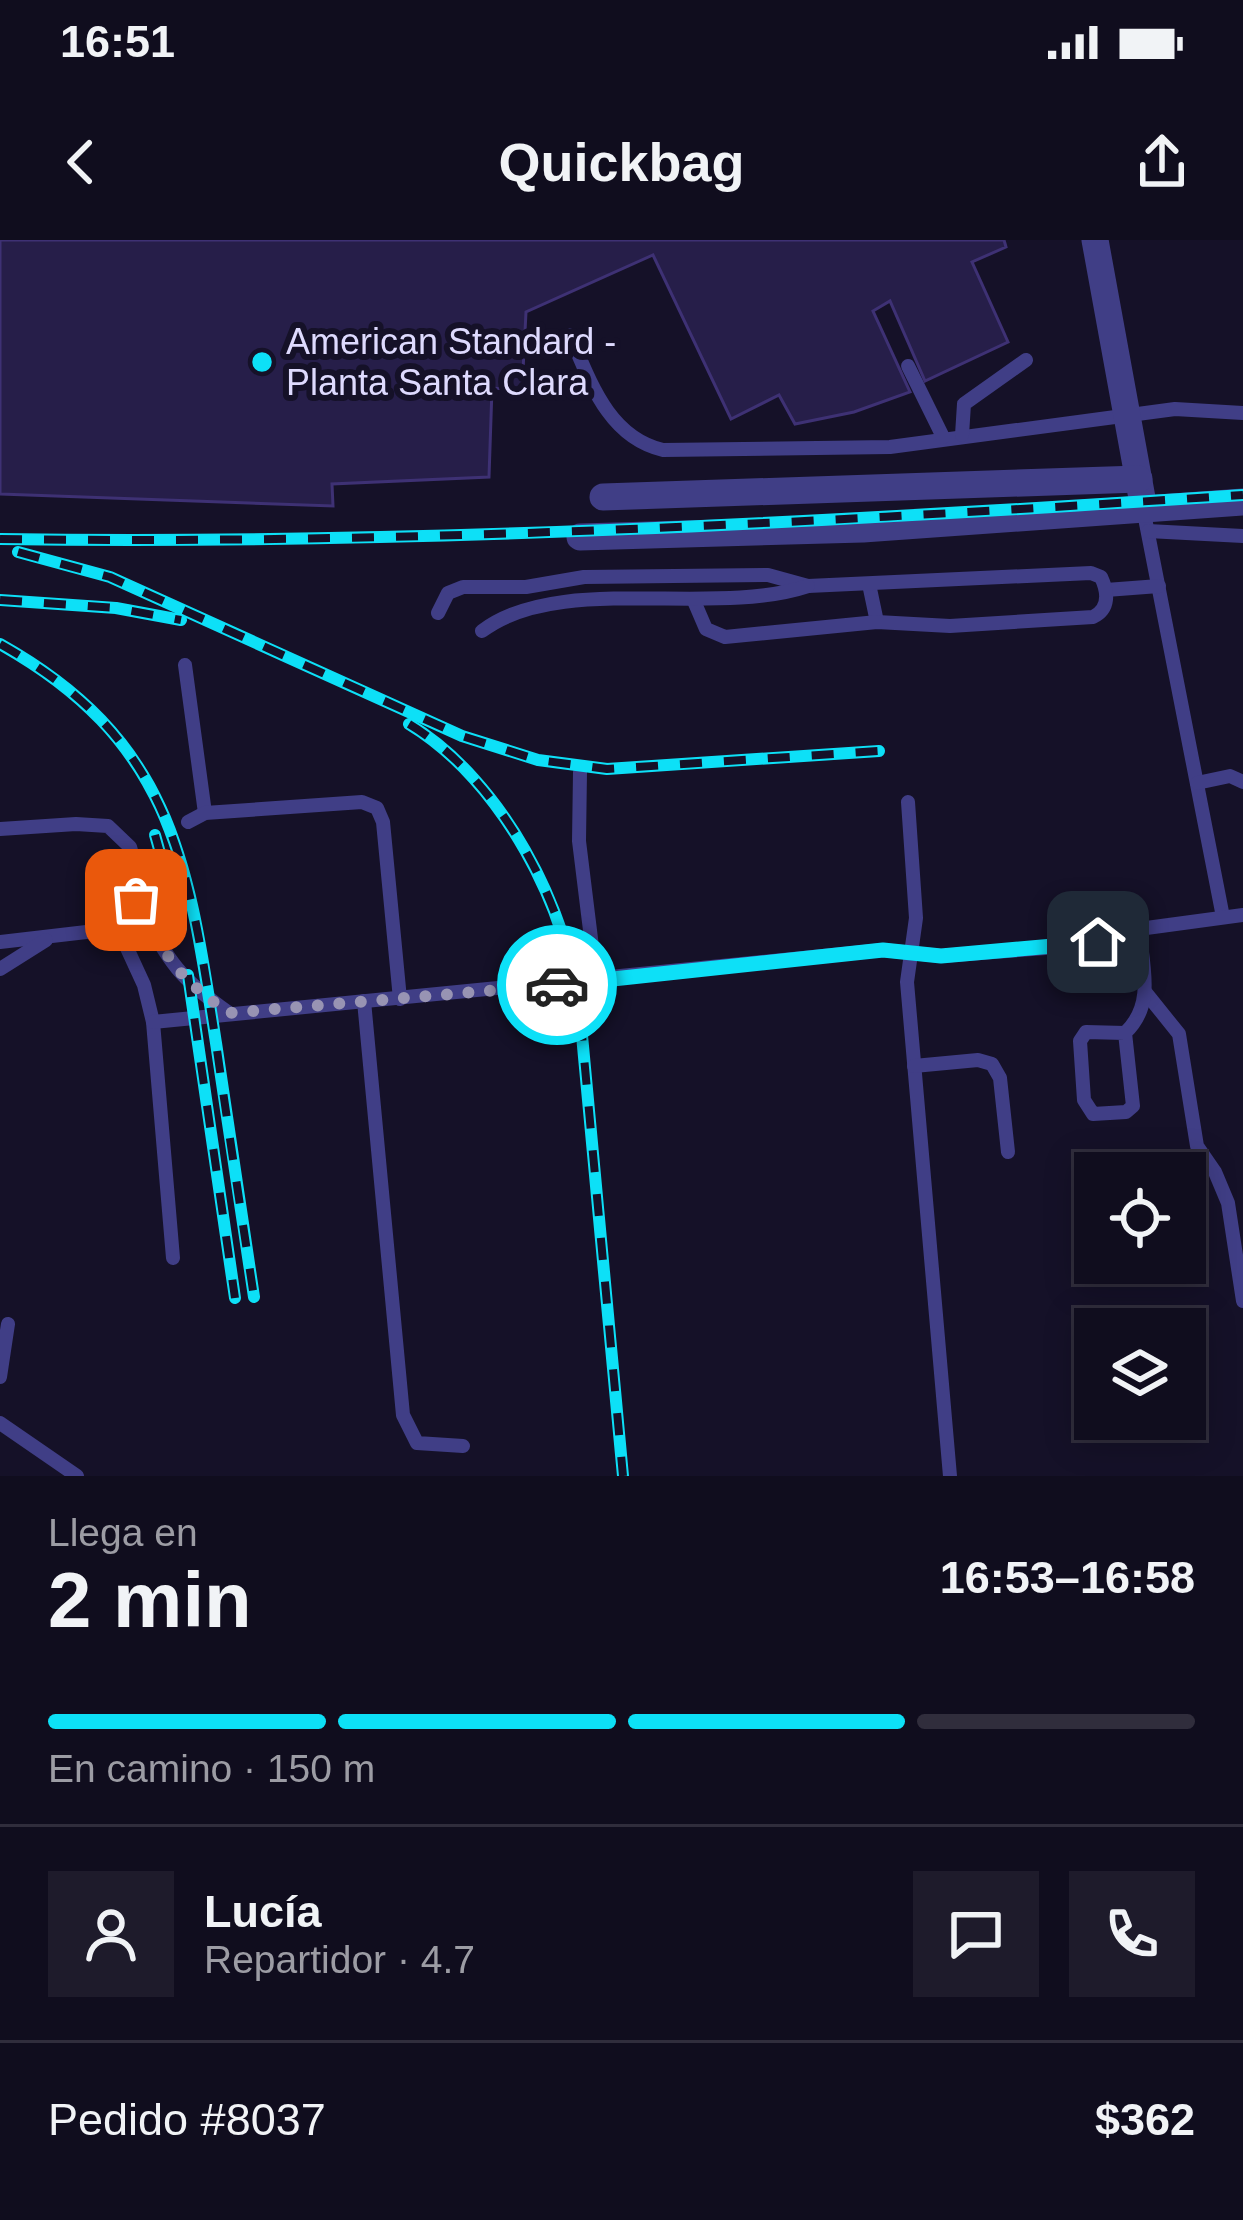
<!DOCTYPE html>
<html lang="es">
<head>
<meta charset="utf-8">
<style>
  body { margin:0; font-family:Helvetica,sans-serif; background:#1e1b2b; color:#f1f3f6; height:100vh; display:flex; flex-direction:column; font-size:45px; white-space:nowrap }
  * { box-sizing:border-box; margin:0 }
  p { font-size:39px; color:#9c9ca4 }
  .icon { flex:none; width:66px; height:66px; fill:none; stroke:currentColor; stroke-width:2; stroke-linecap:round; stroke-linejoin:round }
  .map { position:relative; height:1236px; overflow:hidden }
  .panel { display:flex; flex-direction:column; background:#100d1e; flex:1 }
  .panel>* { flex:none }
  .controls { position:absolute; left:1074px; top:912px; display:grid; gap:24px }
  .controls a { display:grid; place-items:center; width:132px; height:132px; border-radius:0px; background:#100d1e; box-shadow:0 6px 30px #0003,0 0 0 3px #302d3c; font-size:60px }
  .pin { position:absolute; display:grid; place-items:center; width:102px; height:102px; color:#fff; margin:-51px; border-radius:24px; box-shadow:0 6px 18px #0006 }
  .courier { position:absolute; display:grid; place-items:center; width:120px; height:120px; margin:-60px; border:9px solid #0de0f7; border-radius:50%; background:#fff; color:#222; box-shadow:0 3px 15px #0007 }
  .headline em { font-style:normal; font-weight:800 }
  .headline div { display:flex; flex-direction:column-reverse }
  .headline { display:flex; align-items:center; justify-content:space-between; height:204px; padding:0 48px }
  h1 { font-size:78px; font-weight:800; line-height:90px }
  .bar { display:grid; grid-template-columns:repeat(4,1fr); gap:18px 12px; align-content:center; height:144px; padding:0 48px }
  .bar i { height:15px; border-radius:9px; background:#302d3c }
  .bar .on { background:#0de0f7 }
  .bar p { grid-column:span 4 }
  .line { display:flex; align-items:center; gap:30px; padding:0 48px; border-top:3px solid #302d3c }
  .line div { flex:1 }
  .round { display:grid; place-items:center; flex:none; width:126px; height:126px; border-radius:0px; background:#1e1b2b }
  .status { display:flex; justify-content:space-between; align-items:center; height:84px; padding:0 60px; background:#100d1e; direction:ltr }
  .status svg { height:33px; fill:currentColor }
  header { display:flex; justify-content:space-between; align-items:center; height:156px; padding:0 48px; background:#100d1e; font-size:54px; font-weight:800 }
  .map>svg:first-child { display:block }
  .building { fill:#261e49; stroke:#3e3174; stroke-width:3 }
  .lines { fill:none; stroke-linecap:round; stroke-linejoin:round }
  .service { stroke:#403e86; stroke-width:14 }
  .minor { stroke:#403e86; stroke-width:27 }
  .rail-casing { stroke:#0de0f7; stroke-width:12 }
  .rail { stroke:#151128; stroke-width:8; stroke-dasharray:22; stroke-linecap:butt }
  .done { stroke:#9894b3; stroke-width:12; stroke-dasharray:0 21.6 }
  .route { stroke:#0de0f7; stroke-width:15 }
  .poi-dot { fill:#0de0f7; stroke:#151128; stroke-width:4.5 }
  .labels { text-anchor:middle; stroke-width:12; stroke-linejoin:round; paint-order:stroke }
  .poi-label { font-size:36px; fill:#dedafe; stroke:#151128; text-anchor:start }
</style>
</head>
<body>
<div class="status"><b>16:51</b><svg viewBox="0 0 49 12"><path d="M0 12V9h3v3zM5 12V6h3v6zM10 12V3h3v9zM15 12V0h3v12zM26 1h20v11H26zM47 4h2v5h-2z"/></svg></div>
<header><svg class="icon" aria-label="back" viewBox="0 0 24 24"><path d="M15 5l-7 7 7 7"/></svg>Quickbag<svg class="icon" aria-label="share" viewBox="0 0 24 24"><path d="M12 15V3M7 8l5-5 5 5M5 13v7h14v-7"/></svg></header>
<div class="map">
<svg width="1243" height="1236" viewBox="0 0 1243 1236">
  <rect width="100%" height="100%" fill="#151128"/>
  <polygon class="building" points="0,0 1004,0 1006,7 972,22 1008,102 925,141 890,61 873,71 910,152 854,172 795,184 779,155 731,179 653,15 526,72 522,150 492,148 489,237 332,244 333,266 0,254"/>
  <g class="lines">
    <g class="service">
      <path d="M570,95C590,141 608,197 663,210L890,207L1175,169L1243,173"/>
      <polyline points="908,126 943,197"/>
      <polyline points="962,195 964,164 1026,120"/>
      <polyline points="1143,268 1223,677"/>
      <polyline points="1148,291 1243,296"/>
      <polyline points="869,344 877,382"/>
      <polyline points="1106,350 1159,346"/>
      <path d="M438,373L448,353L463,347H526L584,337L768,335L808,346L1091,333L1101,337C1108,352 1110,369 1093,377L950,386L877,382L725,397L706,389L694,361"/>
      <path d="M482,391C560,332 712,378 808,346"/>
      <polyline points="185,425 205,573"/>
      <polyline points="580,532 579,601 596,739"/>
      <polyline points="1197,543 1230,536 1243,542"/>
      <polyline points="908,562 916,678 907,742 950,1236"/>
      <polyline points="188,582 205,573 362,562 377,568 383,582 400,759"/>
      <path d="M0,589L76,584L108,586L130,607L141,646C133,670 118,683 95,691L0,702"/>
      <path d="M136,660C168,718 173,734 229,773"/>
      <polyline points="115,682 144,745 153,782 173,1018"/>
      <polyline points="0,729 46,700"/>
      <polyline points="1146,753 1179,794 1197,906 1215,932 1228,963 1243,1061"/>
      <polyline points="364,761 403,1175 417,1203 463,1206"/>
      <polyline points="153,782 883,710 941,716 1085,705 1139,689 1243,675"/>
      <path d="M1125,793L1133,866L1126,872L1093,874L1084,860L1080,801L1086,792L1125,793C1155,765 1143,727 1139,689"/>
      <polyline points="914,826 978,820 992,824 1000,838 1008,912"/>
      <polyline points="0,1137 8,1084"/>
      <polyline points="0,1183 77,1236"/>
    </g>
    <g class="minor">
      <polyline points="1095,0 1142,258"/>
      <polyline points="603,257 1139,239"/>
      <polyline points="580,297 863,289 1243,262"/>
    </g>
    <g class="rail-casing">
      <g id="rail">
        <path d="M0,299C415,305 829,282 1243,255"/>
        <polyline points="18,312 110,337 462,496 538,520 607,529 879,511"/>
        <polyline points="0,360 116,368 181,380"/>
        <path d="M0,404C173,501 188,622 216,803C228,887 241,972 254,1057"/>
        <path d="M409,484C502,540 569,669 580,774L623,1236"/>
        <polyline points="155,595 181,688"/>
        <polyline points="188,735 235,1058"/>
      </g>
    </g>
    <use href="#rail" class="rail"/>
  </g>
  <g class="lines">
    <path class="done" d="M136,660C168,718 173,734 229,773L557,745"/>
    <polyline class="route" points="557,745 883,710 941,716 1098,702"/>
  </g>
  <circle class="poi-dot" cx="262" cy="122" r="12"/>
  <g class="labels">
    <g class="poi-label">
      <text x="286" y="114">American Standard -<tspan x="286" dy="41">Planta Santa Clara</tspan></text>
    </g>
  </g>
</svg>
<div class="controls">
<a><svg class="icon" aria-label="locate" viewBox="0 0 24 24"><circle cx="12" cy="12" r="6"/><path d="M12 2v4M12 18v4M2 12h4M18 12h4"/></svg></a>
<a><svg class="icon" aria-label="layers" viewBox="0 0 24 24"><path d="M12 4l9 5-9 5-9-5zM3 14l9 5 9-5"/></svg></a>
</div>
<div class="pin" style="left:136px;top:660px;background:#ea580c"><svg class="icon" aria-label="bag" viewBox="0 0 24 24"><path d="M5 8h14l-1 12H6zM9 8a3 3 0 0 1 6 0"/></svg></div>
<div class="pin" style="left:1098px;top:702px;background:#1f2937"><svg class="icon" aria-label="home" viewBox="0 0 24 24"><path d="M3 11l9-7 9 7M6 9v11h12V9"/></svg></div>
<div class="courier" style="left:557px;top:745px"><svg class="icon" aria-label="car" viewBox="0 0 24 24"><path d="M5 17H2v-5l4-1 3-4h7l3 4 3 1v5h-3M9 17h6M6 11h13"/><circle cx="7" cy="17" r="2"/><circle cx="17" cy="17" r="2"/></svg></div>
</div>
<section class="panel">
<div class="headline"><div><h1>2 min</h1><p>Llega en</p></div><em>16:53–16:58</em></div>
<div class="bar"><i class="on"></i><i class="on"></i><i class="on"></i><i></i><p>En camino · 150 m</p></div>
<div class="line" style="height:216px"><a class="round"><svg class="icon" aria-label="person" viewBox="0 0 24 24"><circle cx="12" cy="8" r="4"/><path d="M4 21q1-7 8-7t8 7"/></svg></a><div><b>Lucía</b><p>Repartidor · 4.7</p></div><a class="round"><svg class="icon" aria-label="chat" viewBox="0 0 24 24"><path d="M4 5h16v11H9l-5 4z"/></svg></a><a class="round"><svg class="icon" aria-label="phone" viewBox="0 0 24 24"><path d="M5 4h4l2 5-3 2q2 4 5 5l2-3 5 2v4C11 20 4 13 5 4z"/></svg></a></div>
<div class="line" style="height:156px"><div>Pedido #8037</div><b>$362</b></div>
</section>
</body>
</html>
